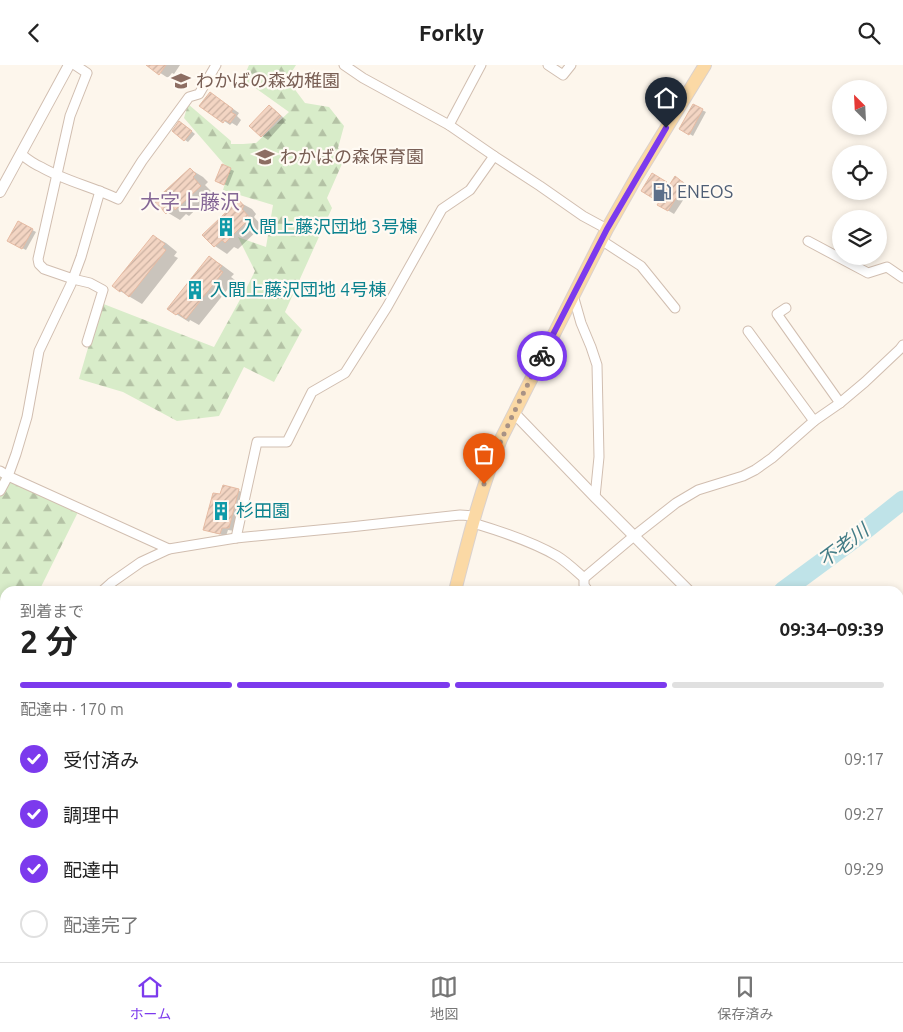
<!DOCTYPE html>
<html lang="ja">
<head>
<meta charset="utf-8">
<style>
  body { margin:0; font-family:Ubuntu,"Noto Sans JP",sans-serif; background:#f6f6f6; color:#222; height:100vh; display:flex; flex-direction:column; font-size:19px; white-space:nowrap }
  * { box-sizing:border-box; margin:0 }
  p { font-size:16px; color:#767676 }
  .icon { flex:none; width:28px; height:28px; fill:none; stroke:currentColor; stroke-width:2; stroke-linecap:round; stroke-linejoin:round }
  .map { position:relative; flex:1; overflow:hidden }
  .drawer { position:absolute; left:0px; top:521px; width:904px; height:376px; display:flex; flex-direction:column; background:#fff; border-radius:15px 15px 0 0; box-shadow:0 2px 8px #0003 }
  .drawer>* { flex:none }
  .needle { width:32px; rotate:336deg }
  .buttons { position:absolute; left:832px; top:15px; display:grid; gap:10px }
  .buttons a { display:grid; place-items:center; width:55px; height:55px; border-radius:50%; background:#fff; box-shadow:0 2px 8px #0003; font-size:25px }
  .pin { position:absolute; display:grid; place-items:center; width:42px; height:42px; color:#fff; margin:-51px -21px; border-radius:50% 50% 50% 0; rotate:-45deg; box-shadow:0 0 5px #0007 }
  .pin .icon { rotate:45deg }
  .courier { position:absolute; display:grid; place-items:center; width:50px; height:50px; margin:-25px; border:4px solid #7c3aed; border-radius:50%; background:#fff; color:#222; box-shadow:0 1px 6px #0007 }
  .head em { font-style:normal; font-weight:700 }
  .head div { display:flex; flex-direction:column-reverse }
  .head { display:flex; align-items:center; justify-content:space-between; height:85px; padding:0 20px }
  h1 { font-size:32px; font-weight:700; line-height:38px }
  .bar { display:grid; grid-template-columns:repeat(4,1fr); gap:8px 5px; align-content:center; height:60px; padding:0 20px }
  .bar i { height:6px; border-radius:4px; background:#e0e0e0 }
  .bar .active { background:#7c3aed }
  .bar p { grid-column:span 4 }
  ol { padding:0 20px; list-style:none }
  li { display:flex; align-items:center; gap:15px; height:55px }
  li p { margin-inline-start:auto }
  li .icon { padding:5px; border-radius:50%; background:#7c3aed; color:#fff; stroke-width:4 }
  li:last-child { color:#767676 }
  li i { width:28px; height:28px; border:2px solid #e0e0e0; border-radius:50% }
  header { display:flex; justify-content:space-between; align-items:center; height:65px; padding:0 20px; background:#fff; font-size:22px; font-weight:700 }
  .dock { display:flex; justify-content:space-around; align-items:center; height:70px; border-top:1px solid #e0e0e0; background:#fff; font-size:14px; color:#767676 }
  .dock a { display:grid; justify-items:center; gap:2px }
  .dock .active { color:#7c3aed }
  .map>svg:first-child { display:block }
  .forest { fill:url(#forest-firs) }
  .shadow { fill:#0003 }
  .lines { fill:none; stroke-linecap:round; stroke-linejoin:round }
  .stream { stroke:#a5d3da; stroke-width:3 }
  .river { stroke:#bfe3e8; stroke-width:19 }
  .building { fill:url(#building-hatch); stroke:#e6bba3 }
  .minor-casing { stroke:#d1beb0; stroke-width:11 }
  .tertiary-casing { stroke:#d1beb0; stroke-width:12 }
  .primary-casing { stroke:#dad1cd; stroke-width:14 }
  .minor { stroke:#fff; stroke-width:9 }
  .tertiary { stroke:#fff; stroke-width:10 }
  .primary { stroke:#fbd9a5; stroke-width:12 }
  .done { stroke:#a89285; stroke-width:5; stroke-dasharray:0 9 }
  .route { stroke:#7c3aed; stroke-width:6 }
  .labels { text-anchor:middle; stroke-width:4.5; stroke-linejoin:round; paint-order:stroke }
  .education-label { font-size:18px; fill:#785e54; stroke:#fffaf3; text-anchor:start }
  .service-label { font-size:18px; fill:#4e5e75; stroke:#fffaf3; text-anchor:start }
  .culture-label { font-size:18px; fill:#0d838f; stroke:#fffaf3; text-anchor:start }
  .water-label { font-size:19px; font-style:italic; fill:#437c86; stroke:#fffaf3 }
  .quarter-label { font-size:20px; fill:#846695; stroke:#fffaf3 }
</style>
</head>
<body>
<header><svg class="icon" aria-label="back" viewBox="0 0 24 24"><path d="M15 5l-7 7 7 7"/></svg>Forkly<svg class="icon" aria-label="search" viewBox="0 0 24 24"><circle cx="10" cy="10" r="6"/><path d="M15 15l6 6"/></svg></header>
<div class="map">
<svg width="903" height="897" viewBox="0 0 903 897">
  <defs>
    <pattern id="forest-firs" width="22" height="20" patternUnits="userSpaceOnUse" patternTransform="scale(1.25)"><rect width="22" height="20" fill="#d8ecc9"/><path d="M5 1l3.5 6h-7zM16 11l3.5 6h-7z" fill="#b4c2a5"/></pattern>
    <pattern id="building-hatch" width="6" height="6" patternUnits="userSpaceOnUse" patternTransform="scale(1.25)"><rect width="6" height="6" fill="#f3d5c3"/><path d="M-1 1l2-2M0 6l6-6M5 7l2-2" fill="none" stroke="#cab0a1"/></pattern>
  </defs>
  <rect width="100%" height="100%" fill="#fdf6ec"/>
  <g class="forest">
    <polygon points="249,0 296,0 287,14 305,38 329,42 344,61 338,83 345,92 327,133 332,143 285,247 302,265 274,317 244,302 219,351 177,356 123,327 79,314 101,238 214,282 248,220 255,206 238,172 266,182 273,140 223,125 229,105 184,53 188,39 231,76 231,79 243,79 256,78 289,47 243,14"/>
    <polygon points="4,403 79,445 39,526 5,526 5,595 0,598 0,411"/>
  </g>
  <g class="shadow">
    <polygon points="148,0 180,0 174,9 172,8 168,13"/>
    <polygon points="216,32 239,48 237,51 241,55 237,61 232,58 230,60 201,40"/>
    <polygon points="694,41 706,47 693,71 681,64"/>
    <polygon points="269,42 275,45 286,55 268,75 262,71"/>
    <polygon points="183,59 195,69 188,77 185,75"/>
    <polygon points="190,104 203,112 208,117 205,120 213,128 189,151 186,149 180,155 160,143"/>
    <polygon points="230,104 234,106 228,121 220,117"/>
    <polygon points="682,116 691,123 674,149 659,140 670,121"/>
    <polygon points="239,137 252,144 256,149 254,152 262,161 238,184 234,182 227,189 215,181"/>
    <polygon points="18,157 36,167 26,185 8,176"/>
    <polygon points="153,171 166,178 177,187 174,191 178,193 142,239 120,226 114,221"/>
    <polygon points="210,193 222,200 234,209 231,212 235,215 199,260 190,255 189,257 176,249"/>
    <polygon points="238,425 244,429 235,466 228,465 226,471 211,467 205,464 221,431"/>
  </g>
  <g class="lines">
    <g class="stream">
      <polyline points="677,892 679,897"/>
      <polyline points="354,897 358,892"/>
    </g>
    <polyline class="river" points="783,526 855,473 903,435"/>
  </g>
  <g class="building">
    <polygon points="146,0 166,0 159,10"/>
    <polygon points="210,27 233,44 231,47 236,50 230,58 225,55 223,58 199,41"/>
    <polygon points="693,39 703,44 689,70 679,64"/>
    <polygon points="269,40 281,51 261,72 249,61"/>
    <polygon points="179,56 192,66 184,76 172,66"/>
    <polygon points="222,99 231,103 224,120 215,116"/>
    <polygon points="190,103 196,109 193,112 201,121 175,145 173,142 166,149 161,143 159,144 153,137"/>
    <polygon points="652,108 670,119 675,111 685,119 668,146 657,140 659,137 641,126"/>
    <polygon points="239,135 244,141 242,144 250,153 225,178 222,175 214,182 202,170"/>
    <polygon points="18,156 33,164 22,184 7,176"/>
    <polygon points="153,170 165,179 162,182 166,185 129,232 121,225 120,227 112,221"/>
    <polygon points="209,191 222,201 219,204 223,207 186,254 178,248 176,250 167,244"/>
    <polygon points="223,420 239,424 229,463 222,463 220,469 203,465 213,428 220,429"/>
  </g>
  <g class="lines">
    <g class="minor-casing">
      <g id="minor">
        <polyline points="75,0 87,8 70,51 38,194 39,199 44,204 73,214 90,218 103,225 87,277"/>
        <polyline points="344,0 363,13 449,60 494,91 540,121 583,151 607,164"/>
        <polyline points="548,0 563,10 571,0"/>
        <polyline points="449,60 481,0"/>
        <path d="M21,89C27,94 34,99 41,102C65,116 93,122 118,134L142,96L189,32L199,29L216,0"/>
        <polyline points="601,175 641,201 675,243"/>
        <polyline points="808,176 868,208 887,202 903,213"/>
        <polyline points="573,230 581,258 591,282 597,300 599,392 595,432"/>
        <polyline points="786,243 777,249 840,338"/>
        <polyline points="748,266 814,356"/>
        <polyline points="0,406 8,411 169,484"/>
        <polyline points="0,426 8,411 16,389 27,352 39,286 71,219 81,192 100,126"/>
        <path d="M473,458C500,466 533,477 557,491C567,497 576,506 584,513V520L588,526"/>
        <polyline points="236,473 257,377 287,377 312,327 345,308 387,242 442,144 470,125 494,91"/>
        <polyline points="584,513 634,471 676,438 698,425 743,411 755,405 772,393 814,356 840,338 865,317 900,284 903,280"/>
        <polyline points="102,526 111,518 141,497 169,484 236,473 350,462 460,450 475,451"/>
        <polyline points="0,605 5,603"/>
        <polyline points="899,747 903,753"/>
        <polyline points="899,809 903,806"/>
        <polyline points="30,892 47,897"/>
        <polyline points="396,892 397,897"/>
        <polyline points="444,892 447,897"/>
      </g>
    </g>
    <g class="tertiary-casing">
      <g id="tertiary">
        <polyline points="0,127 69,0"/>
        <polyline points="514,348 595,432 689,526"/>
        <polyline points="827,892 832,897"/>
      </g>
    </g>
    <g class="primary-casing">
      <g id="primary">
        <path d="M455,526C468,475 481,423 501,374L607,164L637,111L705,0"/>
        <polyline points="252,897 256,892"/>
      </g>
    </g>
    <use href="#minor" class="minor"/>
    <use href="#tertiary" class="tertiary"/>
    <use href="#primary" class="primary"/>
  </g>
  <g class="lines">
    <path class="done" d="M484,419C499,375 521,333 542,291"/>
    <polyline class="route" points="542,291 607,164 666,63"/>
  </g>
  <defs>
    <g id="school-bare" transform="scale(1.5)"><path d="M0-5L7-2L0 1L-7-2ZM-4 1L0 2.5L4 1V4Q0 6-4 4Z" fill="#8d6e63" stroke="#fffaf3" stroke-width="2.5" paint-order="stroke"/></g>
    <g id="fuel-bare" transform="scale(1.5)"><path d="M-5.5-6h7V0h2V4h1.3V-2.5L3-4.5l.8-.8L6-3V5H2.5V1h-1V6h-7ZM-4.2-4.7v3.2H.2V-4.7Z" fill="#5c6f8a" stroke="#fffaf3" stroke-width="2.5" paint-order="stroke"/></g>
    <g id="building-bare" transform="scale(1.5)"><path d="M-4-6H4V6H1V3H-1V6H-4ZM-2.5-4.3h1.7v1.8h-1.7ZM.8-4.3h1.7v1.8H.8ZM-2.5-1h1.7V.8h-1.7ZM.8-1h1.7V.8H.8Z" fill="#0f9aa8" stroke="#fffaf3" stroke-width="2.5" paint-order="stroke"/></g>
  </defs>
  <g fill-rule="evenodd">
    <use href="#school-bare" x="181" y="16"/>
    <use href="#school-bare" x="265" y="92"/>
    <use href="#fuel-bare" x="662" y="127"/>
    <use href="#building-bare" x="226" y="162"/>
    <use href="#building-bare" x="195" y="225"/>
    <use href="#building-bare" x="221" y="446"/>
  </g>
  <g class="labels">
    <g class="education-label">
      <text x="196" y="22">わかばの森幼稚園</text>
      <text x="280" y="98">わかばの森保育園</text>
    </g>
    <g class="service-label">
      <text x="677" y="133">ENEOS</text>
    </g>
    <g class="culture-label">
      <text x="241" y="168">入間上藤沢団地 3号棟</text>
      <text x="210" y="231">入間上藤沢団地 4号棟</text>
      <text x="236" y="452">杉田園</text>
    </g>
    <g class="water-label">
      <text transform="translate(843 480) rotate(-37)" y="7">不老川</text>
    </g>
    <g class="quarter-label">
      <text x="190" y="144">大字上藤沢</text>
    </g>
  </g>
</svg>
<div class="buttons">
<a><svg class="needle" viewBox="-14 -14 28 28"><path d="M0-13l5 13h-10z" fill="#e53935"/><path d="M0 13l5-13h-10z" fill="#767676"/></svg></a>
<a><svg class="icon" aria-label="locate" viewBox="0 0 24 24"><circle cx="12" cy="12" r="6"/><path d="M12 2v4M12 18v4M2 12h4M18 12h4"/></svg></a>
<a><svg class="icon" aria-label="layers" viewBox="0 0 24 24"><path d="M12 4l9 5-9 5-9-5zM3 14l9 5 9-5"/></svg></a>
</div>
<div class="pin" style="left:484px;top:419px;background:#ea580c"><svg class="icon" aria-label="bag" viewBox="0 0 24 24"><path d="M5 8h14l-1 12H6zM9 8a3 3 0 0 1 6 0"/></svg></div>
<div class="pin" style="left:666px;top:63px;background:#1f2937"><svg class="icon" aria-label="home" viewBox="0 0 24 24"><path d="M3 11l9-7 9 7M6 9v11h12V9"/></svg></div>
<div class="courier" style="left:542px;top:291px"><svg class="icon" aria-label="bike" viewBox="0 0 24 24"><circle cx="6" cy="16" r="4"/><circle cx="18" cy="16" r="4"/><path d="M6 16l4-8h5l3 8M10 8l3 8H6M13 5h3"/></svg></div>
<section class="drawer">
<div class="head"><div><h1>2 分</h1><p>到着まで</p></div><em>09:34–09:39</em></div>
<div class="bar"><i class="active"></i><i class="active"></i><i class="active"></i><i></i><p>配達中 · 170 m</p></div>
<ol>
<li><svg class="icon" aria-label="check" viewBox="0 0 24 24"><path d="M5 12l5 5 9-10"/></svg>受付済み<p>09:17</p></li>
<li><svg class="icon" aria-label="check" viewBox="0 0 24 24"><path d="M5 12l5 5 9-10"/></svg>調理中<p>09:27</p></li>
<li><svg class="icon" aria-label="check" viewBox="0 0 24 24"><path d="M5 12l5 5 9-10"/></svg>配達中<p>09:29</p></li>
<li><i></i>配達完了</li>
</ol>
</section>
</div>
<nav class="dock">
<a class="active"><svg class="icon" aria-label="home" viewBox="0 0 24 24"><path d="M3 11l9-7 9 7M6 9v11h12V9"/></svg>ホーム</a>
<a><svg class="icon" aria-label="map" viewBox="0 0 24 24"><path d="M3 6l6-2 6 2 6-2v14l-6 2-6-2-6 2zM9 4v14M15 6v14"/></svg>地図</a>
<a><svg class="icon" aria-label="saved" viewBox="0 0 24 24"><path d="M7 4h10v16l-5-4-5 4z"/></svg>保存済み</a>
</nav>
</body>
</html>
